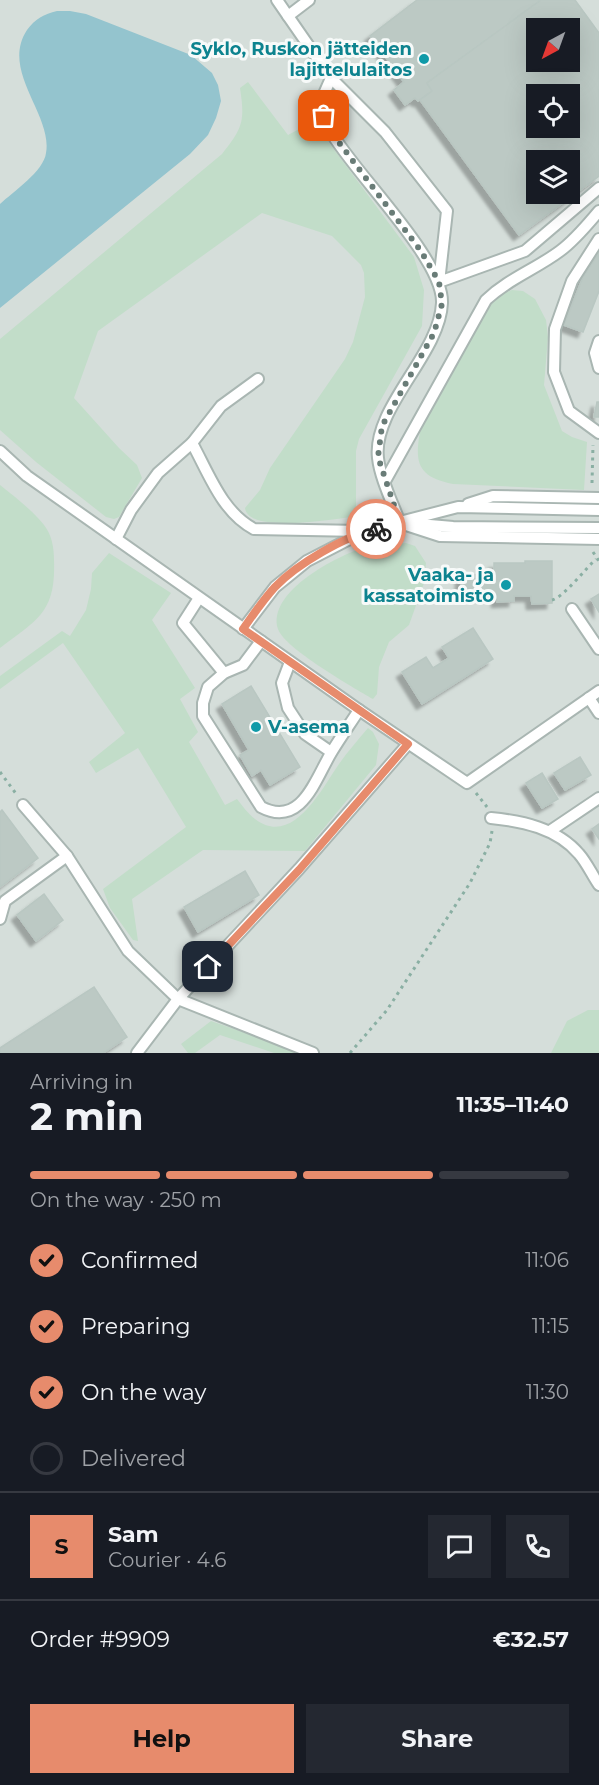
<!DOCTYPE html>
<html lang="en">
<head>
<meta charset="utf-8">
<style>
  body { margin:0; font-family:Montserrat,sans-serif; background:#242831; color:#f1f3f6; height:100vh; display:flex; flex-direction:column; font-size:22px; white-space:nowrap }
  * { box-sizing:border-box; margin:0 }
  p { font-size:20px; color:#9ea1a6 }
  .icon { flex:none; width:33px; height:33px; fill:none; stroke:currentColor; stroke-width:2; stroke-linecap:round; stroke-linejoin:round }
  .map { position:relative; height:1053px; overflow:hidden }
  .sheet { display:flex; flex-direction:column; background:#171b24; flex:1 }
  .sheet>* { flex:none }
  .needle { width:39px; rotate:221deg }
  .tools { position:absolute; left:526px; top:18px; display:grid; gap:12px }
  .tools a { display:grid; place-items:center; width:54px; height:54px; border-radius:0px; background:#171b24; box-shadow:0 6px 24px #0002; font-size:30px }
  .pin { position:absolute; display:grid; place-items:center; width:51px; height:51px; color:#fff; margin:-26px; border-radius:12px; box-shadow:0 3px 9px #0006 }
  .courier { position:absolute; display:grid; place-items:center; width:60px; height:60px; margin:-30px; border:4px solid #e78b6c; border-radius:50%; background:#fff; color:#222; box-shadow:0 2px 8px #0007 }
  .head em { font-style:normal; font-weight:700 }
  .head div { display:flex; flex-direction:column-reverse }
  .head { display:flex; align-items:center; justify-content:space-between; height:102px; padding:0 30px }
  h1 { font-size:39px; font-weight:700; line-height:45px }
  .bar { display:grid; grid-template-columns:repeat(4,1fr); gap:9px 6px; align-content:center; height:72px; padding:0 30px }
  .bar i { height:8px; border-radius:4px; background:#363941 }
  .bar .selected { background:#e78b6c }
  .bar p { grid-column:span 4 }
  .line { display:flex; align-items:center; gap:15px; padding:0 30px; border-top:2px solid #363941 }
  .line div { flex:1 }
  .round { display:grid; place-items:center; flex:none; width:63px; height:63px; border-radius:0px; background:#242831 }
  ol { padding:0 30px; list-style:none }
  li { display:flex; align-items:center; gap:18px; height:66px }
  li p { margin-inline-start:auto }
  li .icon { padding:6px; border-radius:50%; background:#e78b6c; color:#111; stroke-width:4 }
  li:last-child { color:#9ea1a6 }
  li i { width:33px; height:33px; border:3px solid #363941; border-radius:50% }
  .cta { display:flex; gap:12px; margin-top:auto; padding:12px 30px }
  .cta a { flex:1; height:69px; border-radius:0px; background:#e78b6c; color:#111; font-size:24px; font-weight:700; line-height:69px; text-align:center }
  .cta a+a { background:#242831; color:#f1f3f6 }
  .map>svg:first-child { display:block }
  .built { fill:#d5deda; fill-rule:evenodd }
  .green { fill:#c2ddc9 }
  .water { fill:#94c4ce }
  .building { fill:#bcc9c4; stroke:#b9c7c2; stroke-width:1.5; fill-rule:evenodd; filter:url(#shadow) }
  .lines { fill:none; stroke-linecap:round; stroke-linejoin:round }
  .lane-casing { stroke:#a9b6b2; stroke-width:14 }
  .path { stroke:#8aafa3; stroke-width:3; stroke-dasharray:3 4.5; stroke-linecap:butt }
  .lane { stroke:#fff; stroke-width:10 }
  .done { stroke:#697c77; stroke-width:6; stroke-dasharray:0 10.8 }
  .route { stroke:#e78b6c; stroke-width:8 }
  .culture-dot { fill:#0f9aa8; stroke:#f7faf9; stroke-width:2 }
  .labels { text-anchor:middle; stroke-width:6; stroke-linejoin:round; paint-order:stroke }
  .culture-label { font-size:18px; font-weight:bold; fill:#0d838f; stroke:#f7faf9; text-anchor:end }
</style>
</head>
<body>
<div class="map">
<svg width="599" height="1053" viewBox="0 0 599 1053">
  <defs>
    <filter id="shadow"><feDropShadow dx="-5.5" dy="5.5" stdDeviation="1.5" flood-color="#0004"/></filter>
  </defs>
  <rect width="100%" height="100%" fill="#e6eeeb"/>
  <path class="built" d="M0,0H599V1053H0ZM537,28H570V62H537ZM537,94H570V128H537ZM537,160H570V194H537Z"/>
  <g class="green">
    <path d="M248,82L288,135L316,120L324,136L414,257L424,290L422,326L359,439L356,451V513L352,517C332,519 248,534 245,508L260,490L270,468L345,359L353,342L365,297L364,273L361,265L332,236L262,213L98,331L74,398L119,448L137,465L142,478L119,517L114,519L106,517L36,462L0,430V339L222,154C243,128 245,121 240,88Z"/>
    <path d="M512,290L523,291L535,299L546,320L548,337L544,385L562,431L572,437L587,442L584,490L453,484C419,477 414,464 420,432L490,305L499,295Z"/>
    <path d="M0,485C15,497 32,510 44,525C52,535 54,548 54,560C56,612 38,619 0,648Z"/>
    <path d="M406,543L415,546L426,563L424,583L409,625L389,642L379,667L377,694L373,699C354,688 284,648 278,629C267,593 333,558 360,549C374,544 391,545 406,543Z"/>
    <path d="M109,553L171,593L152,620L195,688L180,699L198,732L189,742L225,805L237,799C242,805 248,814 255,819C293,848 322,788 339,764C348,751 358,740 368,728L373,732L379,744L376,765L305,851L203,850L132,899L138,941L133,940L110,908L103,889L186,827L138,748L96,773L89,762L125,733L63,643L0,689V676L62,631L70,636L86,610L91,589L92,573Z"/>
    <polygon points="588,1010 599,1010 599,1053 551,1053 567,1021"/>
    <polygon points="211,1021 281,1045 297,1053 274,1053 220,1035 195,1053 188,1053 181,1044"/>
  </g>
  <path class="water" d="M57,11H70L86,14L191,55L212,73L218,85L221,101L216,118L208,135L190,154L0,308V204C13,192 44,171 46,153C53,115 0,71 27,30C35,19 44,14 57,11Z"/>
  <g class="building">
    <polygon points="417,0 541,0 427,83 432,91 418,101 415,98 405,105 394,90 404,82 370,36"/>
    <path d="M541,0H575L599,33V176L519,235L420,100L432,91L427,83ZM537,28H570V62H537ZM537,94H570V128H537ZM537,160H570V194H537Z"/>
    <polygon points="599,253 599,291 583,332 564,325 583,277"/>
    <polygon points="597,402 599,402 599,417 594,417"/>
    <polygon points="525,561 552,561 552,603 532,604 531,596 514,596 514,601 497,602 497,595 461,596 461,575 494,574 494,563 525,563"/>
    <polygon points="599,594 599,612 591,599"/>
    <polygon points="473,628 493,659 422,704 402,672 426,657 433,668 449,658 442,647"/>
    <polygon points="251,686 300,767 270,785 261,770 252,776 240,755 249,750 222,704"/>
    <polygon points="580,757 591,775 565,790 554,773"/>
    <polygon points="542,773 558,799 542,808 526,783"/>
    <polygon points="2,810 38,858 0,887 0,812"/>
    <polygon points="599,824 599,839 592,829"/>
    <polygon points="245,871 259,895 198,932 184,907"/>
    <polygon points="44,894 63,920 36,941 17,915"/>
    <polygon points="94,987 127,1037 103,1053 0,1053 0,1048"/>
  </g>
  <g class="lines">
    <g class="lane-casing">
      <g id="lane">
        <polyline points="277,0 288,16"/>
        <path d="M309,0L288,16L331,78L320,103C322,111 325,121 329,129C352,171 444,259 442,303C440,354 372,408 378,458C380,478 393,504 400,523"/>
        <polyline points="331,78 385,132 447,211 439,282 525,251 599,188"/>
        <polyline points="599,239 572,281 555,329 554,372 569,411 599,433"/>
        <polyline points="599,341 595,353 599,368"/>
        <polyline points="192,443 221,406 258,379"/>
        <polyline points="0,451 27,476 359,710 467,783 599,691"/>
        <path d="M385,481L486,300C508,279 536,269 560,251C575,240 587,225 599,211"/>
        <polyline points="468,504 493,496 599,498"/>
        <polyline points="400,523 440,536 599,539"/>
        <polyline points="418,524 453,527 599,528"/>
        <path d="M116,539L131,510L158,473L192,443C209,474 222,512 254,529L361,531"/>
        <polyline points="199,598 183,623 224,673"/>
        <polyline points="572,609 599,649"/>
        <polyline points="243,629 275,587 307,561 365,531 458,507 599,510"/>
        <path d="M261,641L243,665L224,673L208,687L203,703V716L261,807C301,828 315,780 331,753C340,738 350,724 359,710"/>
        <polyline points="290,662 282,683 288,708 305,734 331,752"/>
        <polyline points="589,698 599,713"/>
        <polyline points="23,805 67,856 128,951 178,999 313,1053"/>
        <path d="M491,818C522,821 557,828 579,854C587,863 592,875 599,885"/>
        <polyline points="550,831 599,798"/>
        <polyline points="0,919 5,901 67,856"/>
        <polyline points="137,1053 178,999 299,869 408,744"/>
      </g>
    </g>
    <g class="path">
      <polyline points="592,483 593,445"/>
      <polyline points="593,552 599,561"/>
      <path d="M552,600C564,597 585,569 596,559"/>
      <polyline points="0,772 17,795"/>
      <polyline points="476,793 487,807"/>
      <polyline points="350,1053 387,1010 470,883 490,843 492,831"/>
    </g>
    <use href="#lane" class="lane"/>
  </g>
  <g class="lines">
    <polyline class="done" points="324,116 328,128 421,251 439,282 442,304 434,333 382,426 378,457 400,523 376,529"/>
    <path class="route" d="M208,967L299,870L408,744L243,629C253,615 263,600 275,587C297,564 345,536 376,529"/>
  </g>
  <g class="culture-dot">
    <circle cx="424" cy="59" r="6"/>
    <circle cx="506" cy="585" r="6"/>
    <circle cx="256" cy="727" r="6"/>
  </g>
  <g class="labels">
    <g class="culture-label">
      <text x="412" y="55">Syklo, Ruskon jätteiden<tspan x="412" dy="21">lajittelulaitos</tspan></text>
      <text x="494" y="581">Vaaka- ja<tspan x="494" dy="21">kassatoimisto</tspan></text>
      <text x="268" y="733" text-anchor="start">V-asema</text>
    </g>
  </g>
</svg>
<div class="tools">
<a><svg class="needle" viewBox="-14 -14 28 28"><path d="M0-13l5 13h-10z" fill="#e53935"/><path d="M0 13l5-13h-10z" fill="#9ea1a6"/></svg></a>
<a><svg class="icon" aria-label="locate" viewBox="0 0 24 24"><circle cx="12" cy="12" r="6"/><path d="M12 2v4M12 18v4M2 12h4M18 12h4"/></svg></a>
<a><svg class="icon" aria-label="layers" viewBox="0 0 24 24"><path d="M12 4l9 5-9 5-9-5zM3 14l9 5 9-5"/></svg></a>
</div>
<div class="pin" style="left:324px;top:116px;background:#ea580c"><svg class="icon" aria-label="bag" viewBox="0 0 24 24"><path d="M5 8h14l-1 12H6zM9 8a3 3 0 0 1 6 0"/></svg></div>
<div class="pin" style="left:208px;top:967px;background:#1f2937"><svg class="icon" aria-label="home" viewBox="0 0 24 24"><path d="M3 11l9-7 9 7M6 9v11h12V9"/></svg></div>
<div class="courier" style="left:376px;top:529px"><svg class="icon" aria-label="bike" viewBox="0 0 24 24"><circle cx="6" cy="16" r="4"/><circle cx="18" cy="16" r="4"/><path d="M6 16l4-8h5l3 8M10 8l3 8H6M13 5h3"/></svg></div>
</div>
<section class="sheet">
<div class="head"><div><h1>2 min</h1><p>Arriving in</p></div><em>11:35–11:40</em></div>
<div class="bar"><i class="selected"></i><i class="selected"></i><i class="selected"></i><i></i><p>On the way · 250 m</p></div>
<ol>
<li><svg class="icon" aria-label="check" viewBox="0 0 24 24"><path d="M5 12l5 5 9-10"/></svg>Confirmed<p>11:06</p></li>
<li><svg class="icon" aria-label="check" viewBox="0 0 24 24"><path d="M5 12l5 5 9-10"/></svg>Preparing<p>11:15</p></li>
<li><svg class="icon" aria-label="check" viewBox="0 0 24 24"><path d="M5 12l5 5 9-10"/></svg>On the way<p>11:30</p></li>
<li><i></i>Delivered</li>
</ol>
<div class="line" style="height:108px"><b class="round" style="background:#e78b6c;color:#111">S</b><div><b>Sam</b><p>Courier · 4.6</p></div><a class="round"><svg class="icon" aria-label="chat" viewBox="0 0 24 24"><path d="M4 5h16v11H9l-5 4z"/></svg></a><a class="round"><svg class="icon" aria-label="phone" viewBox="0 0 24 24"><path d="M5 4h4l2 5-3 2q2 4 5 5l2-3 5 2v4C11 20 4 13 5 4z"/></svg></a></div>
<div class="line" style="height:78px"><div>Order #9909</div><b>€32.57</b></div>
<div class="cta"><a>Help</a><a>Share</a></div>
</section>
</body>
</html>
